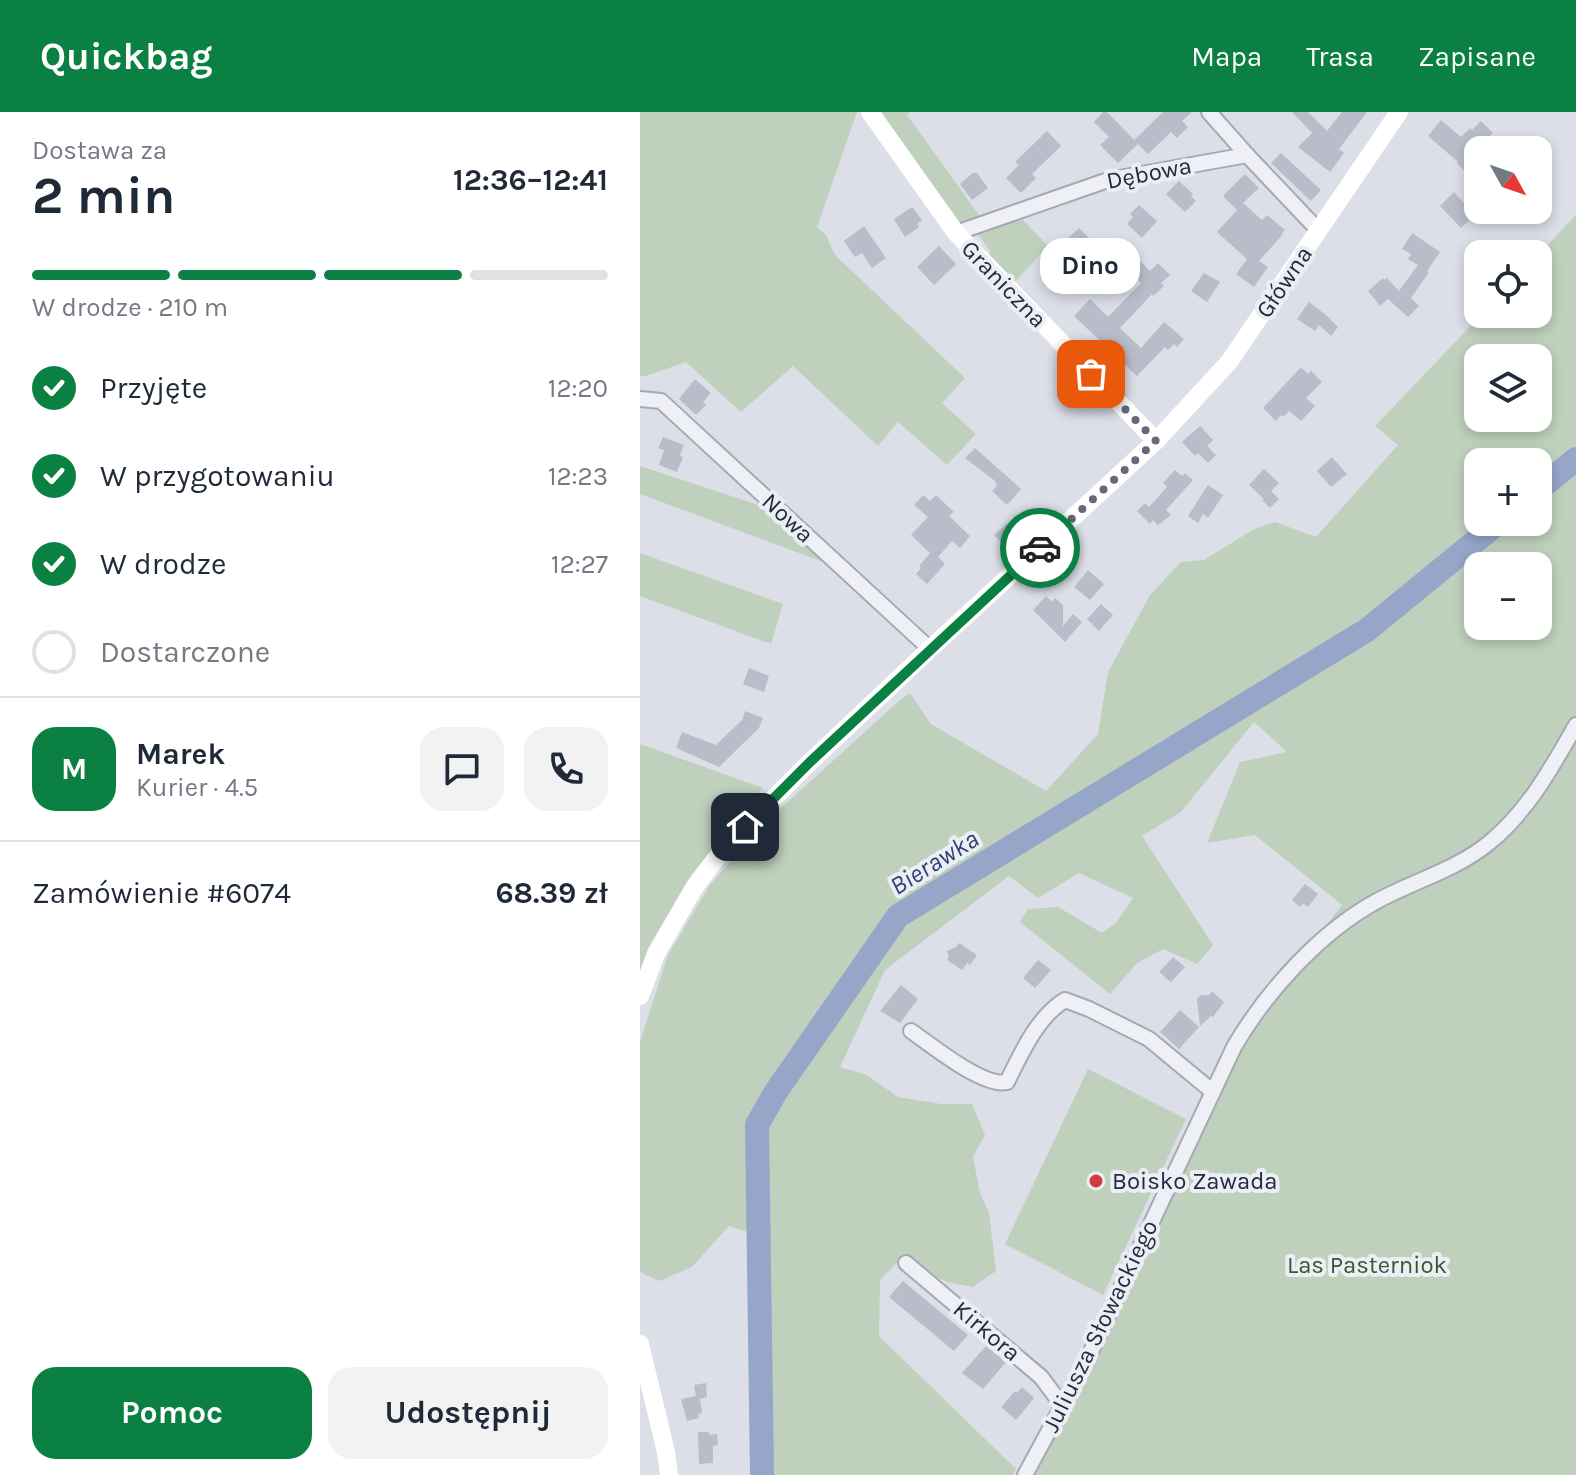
<!DOCTYPE html>
<html lang="pl">
<head>
<meta charset="utf-8">
<style>
  body { margin:0; font-family:Karla,sans-serif; background:#f2f2f3; color:#1f2937; height:100vh; display:flex; flex-direction:column; font-size:30px; white-space:nowrap }
  * { box-sizing:border-box; margin:0 }
  p { font-size:26px; color:#747a83 }
  .icon { flex:none; width:44px; height:44px; fill:none; stroke:currentColor; stroke-width:2; stroke-linecap:round; stroke-linejoin:round }
  .map { position:relative; flex:1; overflow:hidden }
  .details { display:flex; flex-direction:column; background:#fff; width:640px }
  .details>* { flex:none }
  .needle { width:52px; rotate:130deg }
  .buttons { position:absolute; left:824px; top:24px; display:grid; gap:16px }
  .buttons a { display:grid; place-items:center; width:88px; height:88px; border-radius:16px; background:#fff; box-shadow:0 4px 12px #0003; font-size:40px }
  .pin { position:absolute; display:grid; place-items:center; width:68px; height:68px; color:#fff; margin:-34px; border-radius:16px; box-shadow:0 4px 12px #0006 }
  .courier { position:absolute; display:grid; place-items:center; width:80px; height:80px; margin:-40px; border:6px solid #0b8043; border-radius:50%; background:#fff; color:#222; box-shadow:0 2px 10px #0007 }
  .bubble { position:absolute; height:56px; border-radius:24px; background:#fff; box-shadow:0 4px 12px #0003; font-size:26px; font-weight:700; line-height:56px; text-align:center }
  .overview em { font-style:normal; font-weight:700 }
  .overview div { display:flex; flex-direction:column-reverse }
  .overview { display:flex; align-items:center; justify-content:space-between; height:136px; padding:0 32px }
  h1 { font-size:52px; font-weight:700; line-height:60px }
  .bar { display:grid; grid-template-columns:repeat(4,1fr); gap:12px 8px; align-content:center; height:96px; padding:0 32px }
  .bar i { height:10px; border-radius:6px; background:#e0e1e3 }
  .bar .selected { background:#0b8043 }
  .bar p { grid-column:span 4 }
  .line { display:flex; align-items:center; gap:20px; padding:0 32px; border-top:2px solid #e0e1e3 }
  .line div { flex:1 }
  .round { display:grid; place-items:center; flex:none; width:84px; height:84px; border-radius:24px; background:#f2f2f3 }
  ol { padding:0 32px; list-style:none }
  li { display:flex; align-items:center; gap:24px; height:88px }
  li p { margin-inline-start:auto }
  li .icon { padding:8px; border-radius:50%; background:#0b8043; color:#fff; stroke-width:4 }
  li:last-child { color:#747a83 }
  li i { width:44px; height:44px; border:4px solid #e0e1e3; border-radius:50% }
  .cta { display:flex; gap:16px; margin-top:auto; padding:16px 32px }
  .cta a { flex:1; height:92px; border-radius:24px; background:#0b8043; color:#fff; font-size:32px; font-weight:700; line-height:92px; text-align:center }
  .cta a+a { background:#f2f2f3; color:#1f2937 }
  header { display:flex; align-items:center; gap:48px; box-sizing:border-box; height:112px; padding:0 40px; background:#0b8043; color:#fff }
  header strong { font-size:38px }
  nav { display:flex; gap:44px; margin-inline-start:auto; font-size:28px }
  main { display:flex; flex:1; min-height:0 }
  .map>svg:first-child { display:block }
  .green { fill:#bfd1bd; fill-rule:evenodd }
  .lines { fill:none; stroke-linecap:round; stroke-linejoin:round }
  .river { stroke:#95a6c9; stroke-width:24 }
  .building { fill:#b9bdca }
  .street-casing { stroke:#a5a9b4; stroke-width:18 }
  .street { stroke:#eff0f5; stroke-width:14 }
  .secondary { stroke:#fff; stroke-width:18 }
  .done { stroke:#656979; stroke-width:8; stroke-dasharray:0 14.4 }
  .route { stroke:#0b8043; stroke-width:10 }
  .poi-dot { fill:#d33b3a; stroke:#ebeef5; stroke-width:3 }
  .labels { text-anchor:middle; stroke-width:8; stroke-linejoin:round; paint-order:stroke }
  .street-label { font-size:24px; fill:#252a3e; stroke:#ebeef5 }
  .poi-label { font-size:24px; fill:#252a3e; stroke:#ebeef5; text-anchor:start }
  .park-label { font-size:24px; fill:#335a32; stroke:#ebeef5 }
  .water-label { font-size:26px; font-style:italic; fill:#2e4273; stroke:#ebeef5 }
</style>
</head>
<body>
<header>
<strong>Quickbag</strong>
<nav><a>Mapa</a><a>Trasa</a><a>Zapisane</a></nav>
</header>
<main>
<section class="details">
<div class="overview"><div><h1>2 min</h1><p>Dostawa za</p></div><em>12:36–12:41</em></div>
<div class="bar"><i class="selected"></i><i class="selected"></i><i class="selected"></i><i></i><p>W drodze · 210 m</p></div>
<ol>
<li><svg class="icon" aria-label="check" viewBox="0 0 24 24"><path d="M5 12l5 5 9-10"/></svg>Przyjęte<p>12:20</p></li>
<li><svg class="icon" aria-label="check" viewBox="0 0 24 24"><path d="M5 12l5 5 9-10"/></svg>W przygotowaniu<p>12:23</p></li>
<li><svg class="icon" aria-label="check" viewBox="0 0 24 24"><path d="M5 12l5 5 9-10"/></svg>W drodze<p>12:27</p></li>
<li><i></i>Dostarczone</li>
</ol>
<div class="line" style="height:144px"><b class="round" style="background:#0b8043;color:#fff">M</b><div><b>Marek</b><p>Kurier · 4.5</p></div><a class="round"><svg class="icon" aria-label="chat" viewBox="0 0 24 24"><path d="M4 5h16v11H9l-5 4z"/></svg></a><a class="round"><svg class="icon" aria-label="phone" viewBox="0 0 24 24"><path d="M5 4h4l2 5-3 2q2 4 5 5l2-3 5 2v4C11 20 4 13 5 4z"/></svg></a></div>
<div class="line" style="height:104px"><div>Zamówienie #6074</div><b>68.39 zł</b></div>
<div class="cta"><a>Pomoc</a><a>Udostępnij</a></div>
</section>
<div class="map">
<svg width="936" height="1363" viewBox="0 0 936 1363">
  <rect width="100%" height="100%" fill="#dcdfe7"/>
  <g class="green">
    <polygon points="0,0 217,0 177,115 186,123 195,143 325,266 302,291 336,322 307,353 258,310 238,334 153,254 101,300 46,250 6,264 0,264"/>
    <polygon points="238,0 270,0 267,3 342,107 326,113 318,111"/>
    <path d="M936,103V341L898,370V350H838V410H898V381L936,354V1363H394L481,1188L609,917L643,869L702,793L615,723L567,731L600,650L647,640L614,610L541,700L502,724L573,833L557,852L523,837L497,851L470,882L380,810L388,797L418,795L462,821L476,811L493,786L439,761L398,786L369,764L245,858L200,955L227,963L258,985L301,992H332L345,1023L333,1045L340,1081L349,1101L356,1159L333,1175L307,1170L266,1151L262,1146L240,1168L239,1224L376,1357L373,1363H128L126,1126L89,1114L52,1155L19,1169L0,1160V930L28,843L70,773L121,714L259,589L270,581L291,612L406,679L458,622L468,560L510,483L541,450L564,448L614,417L635,410L676,425L758,333L735,314L842,202H898V143ZM838,246H898V306H838ZM838,454H898V514H838Z"/>
    <polygon points="380,105 408,134 372,173 347,144 351,140 337,121"/>
    <polygon points="0,354 131,397 189,452 0,382"/>
    <polygon points="0,441 143,492 131,532 0,484"/>
    <polygon points="0,632 123,676 51,763 9,834 0,859"/>
    <polygon points="448,957 546,1007 463,1183 365,1132"/>
  </g>
  <g class="lines">
    <g class="river">
      <polyline points="898,378 936,347"/>
      <polyline points="122,1363 117,1013 135,981 258,804 727,518 859,410"/>
    </g>
  </g>
  <g class="building">
    <polygon points="463,0 467,0 498,32 478,51 460,33 469,25 454,10"/>
    <polygon points="523,0 552,0 542,9 548,15 537,26 531,20 508,42 494,28"/>
    <polygon points="652,0 668,0 687,19 702,0 727,0 699,37 704,41 690,60 658,35 672,21"/>
    <polygon points="801,8 821,25 830,16 832,18 841,9 853,21 831,43 838,50 826,61 817,51 818,50 788,24"/>
    <polygon points="407,19 421,34 392,62 396,66 381,81 366,66 379,53 375,50"/>
    <polygon points="641,41 681,78 671,89 631,51"/>
    <polygon points="333,61 337,61 348,76 332,88 320,72"/>
    <polygon points="605,62 619,76 603,91 622,108 627,103 645,118 642,121 643,122 619,149 628,155 614,175 596,162 607,147 577,120 597,98 583,84"/>
    <polygon points="539,69 553,82 551,84 556,89 545,100 526,82"/>
    <polygon points="814,80 835,103 821,116 800,94"/>
    <polygon points="499,93 517,109 502,126 487,112 493,105 490,102"/>
    <polygon points="272,95 282,108 277,112 279,115 265,125 254,107"/>
    <polygon points="224,114 246,146 232,156 222,141 215,145 204,129"/>
    <polygon points="439,116 450,127 435,142 424,130"/>
    <polygon points="772,121 800,140 787,159 789,160 771,186 779,194 768,205 748,187 740,194 728,179 743,166 744,168 747,166 759,179 778,153 768,147 771,142 762,137"/>
    <polygon points="299,134 316,152 294,173 277,155"/>
    <polygon points="499,148 510,159 518,151 530,163 521,171 524,174 513,184 512,182 480,216 501,236 524,210 544,227 537,235 534,232 528,238 525,235 497,264 434,204 450,187 468,205 501,171 489,158"/>
    <polygon points="564,161 580,170 567,190 551,179"/>
    <polygon points="669,190 686,203 698,215 691,224 679,213 675,219 657,207"/>
    <polygon points="661,255 668,262 671,259 682,270 666,286 675,294 661,309 649,299 643,305 641,303 636,309 623,296"/>
    <polygon points="55,267 71,281 63,290 66,293 56,303 39,287"/>
    <polygon points="560,314 573,328 567,334 576,343 568,351 558,341 555,344 542,330"/>
    <polygon points="23,325 44,333 40,344 43,345 37,360 19,353 24,338 18,336"/>
    <polygon points="335,336 381,377 367,393 352,379 357,374 355,369 325,346"/>
    <polygon points="692,345 707,362 691,375 677,359"/>
    <polygon points="624,357 639,371 631,379 639,387 630,396 622,388 624,387 609,373"/>
    <polygon points="535,358 542,364 545,361 553,368 526,398 531,403 518,413 513,408 510,412 497,399 505,391 509,395 527,375 523,371"/>
    <polygon points="568,373 583,383 568,406 563,402 558,411 548,404"/>
    <polygon points="283,383 290,389 296,383 314,400 309,404 330,424 320,436 312,429 298,445 305,452 287,472 276,462 281,456 279,454 290,441 271,423 288,405 274,393"/>
    <polygon points="369,410 381,422 367,436 354,423"/>
    <polygon points="448,458 464,472 450,488 434,475"/>
    <polygon points="406,484 412,490 415,486 423,493 423,514 433,502 442,510 425,530 393,498"/>
    <polygon points="461,492 473,503 459,519 447,507"/>
    <polygon points="109,556 129,564 124,580 103,572"/>
    <polygon points="105,599 123,606 119,616 79,655 36,636 42,620 76,633 102,608"/>
    <polygon points="665,772 678,782 668,795 663,791 660,795 652,788"/>
    <polygon points="319,831 337,843 330,853 327,851 322,858 307,848 309,845 307,839 316,835"/>
    <polygon points="533,845 545,855 531,870 519,860"/>
    <polygon points="398,848 411,858 395,876 383,866"/>
    <polygon points="261,873 278,887 260,911 240,899"/>
    <polygon points="572,879 584,890 573,905 571,904 560,914 557,887 561,883 569,883"/>
    <polygon points="540,898 559,915 539,937 520,920"/>
    <polygon points="263,1169 328,1223 314,1239 249,1185"/>
    <polygon points="346,1234 366,1250 343,1277 322,1261"/>
    <polygon points="66,1271 67,1285 60,1287 62,1301 58,1302 59,1306 47,1309 41,1287 56,1284 54,1273"/>
    <polygon points="382,1275 394,1286 376,1308 361,1295 375,1279 377,1281"/>
    <polygon points="58,1320 69,1320 69,1323 77,1322 78,1333 73,1334 73,1351 59,1352"/>
  </g>
  <g class="lines">
    <g class="street-casing">
      <g id="street">
        <polyline points="569,0 607,43"/>
        <polyline points="316,121 468,68 607,43 678,118"/>
        <polyline points="0,287 21,289 290,537"/>
        <path d="M271,919C291,933 344,976 367,970C381,942 397,905 425,888L449,897L509,927L573,980"/>
        <polyline points="266,1151 401,1265 422,1293"/>
        <path d="M385,1363L447,1248L594,935C626,880 680,820 737,789C774,769 818,757 850,730C888,699 912,655 936,613"/>
      </g>
    </g>
    <use href="#street" class="street"/>
    <g class="secondary">
      <polyline points="230,0 316,121 516,329"/>
      <polyline points="0,884 16,842 54,776 84,736 170,650 290,537 516,329 589,250 759,0"/>
      <polyline points="0,1232 26,1340 29,1363"/>
    </g>
  </g>
  <g class="lines">
    <polyline class="done" points="400,436 516,329 451,262"/>
    <polyline class="route" points="105,715 170,650 400,436"/>
  </g>
  <circle class="poi-dot" cx="456" cy="1069" r="8"/>
  <g class="labels">
    <g class="street-label">
      <text transform="translate(509 61) rotate(-11)" y="8">Dębowa</text>
      <text transform="translate(644 170) rotate(-56)" y="8">Główna</text>
      <text transform="translate(364 172) rotate(46)" y="8">Graniczna</text>
      <text transform="translate(148 406) rotate(43)" y="8">Nowa</text>
      <text transform="translate(460 1214) rotate(-64)" y="8">Juliusza Słowackiego</text>
      <text transform="translate(347 1219) rotate(40)" y="8">Kirkora</text>
    </g>
    <g class="poi-label">
      <text x="472" y="1077">Boisko Zawada</text>
    </g>
    <g class="park-label">
      <text x="727" y="1161">Las Pasterniok</text>
    </g>
    <g class="water-label">
      <text transform="translate(294 750) rotate(-32)" y="9">Bierawka</text>
    </g>
  </g>
</svg>
<div class="buttons">
<a><svg class="needle" viewBox="-14 -14 28 28"><path d="M0-13l5 13h-10z" fill="#e53935"/><path d="M0 13l5-13h-10z" fill="#747a83"/></svg></a>
<a><svg class="icon" aria-label="locate" viewBox="0 0 24 24"><circle cx="12" cy="12" r="6"/><path d="M12 2v4M12 18v4M2 12h4M18 12h4"/></svg></a>
<a><svg class="icon" aria-label="layers" viewBox="0 0 24 24"><path d="M12 4l9 5-9 5-9-5zM3 14l9 5 9-5"/></svg></a>
<a>+</a>
<a>−</a>
</div>
<div class="pin" style="left:451px;top:262px;background:#ea580c"><svg class="icon" aria-label="bag" viewBox="0 0 24 24"><path d="M5 8h14l-1 12H6zM9 8a3 3 0 0 1 6 0"/></svg></div>
<div class="pin" style="left:105px;top:715px;background:#1f2937"><svg class="icon" aria-label="home" viewBox="0 0 24 24"><path d="M3 11l9-7 9 7M6 9v11h12V9"/></svg></div>
<div class="courier" style="left:400px;top:436px"><svg class="icon" aria-label="car" viewBox="0 0 24 24"><path d="M5 17H2v-5l4-1 3-4h7l3 4 3 1v5h-3M9 17h6M6 11h13"/><circle cx="7" cy="17" r="2"/><circle cx="17" cy="17" r="2"/></svg></div>
<div class="bubble" style="left:400px;top:126px;width:100px">Dino</div>
</div>
</main>
</body>
</html>
